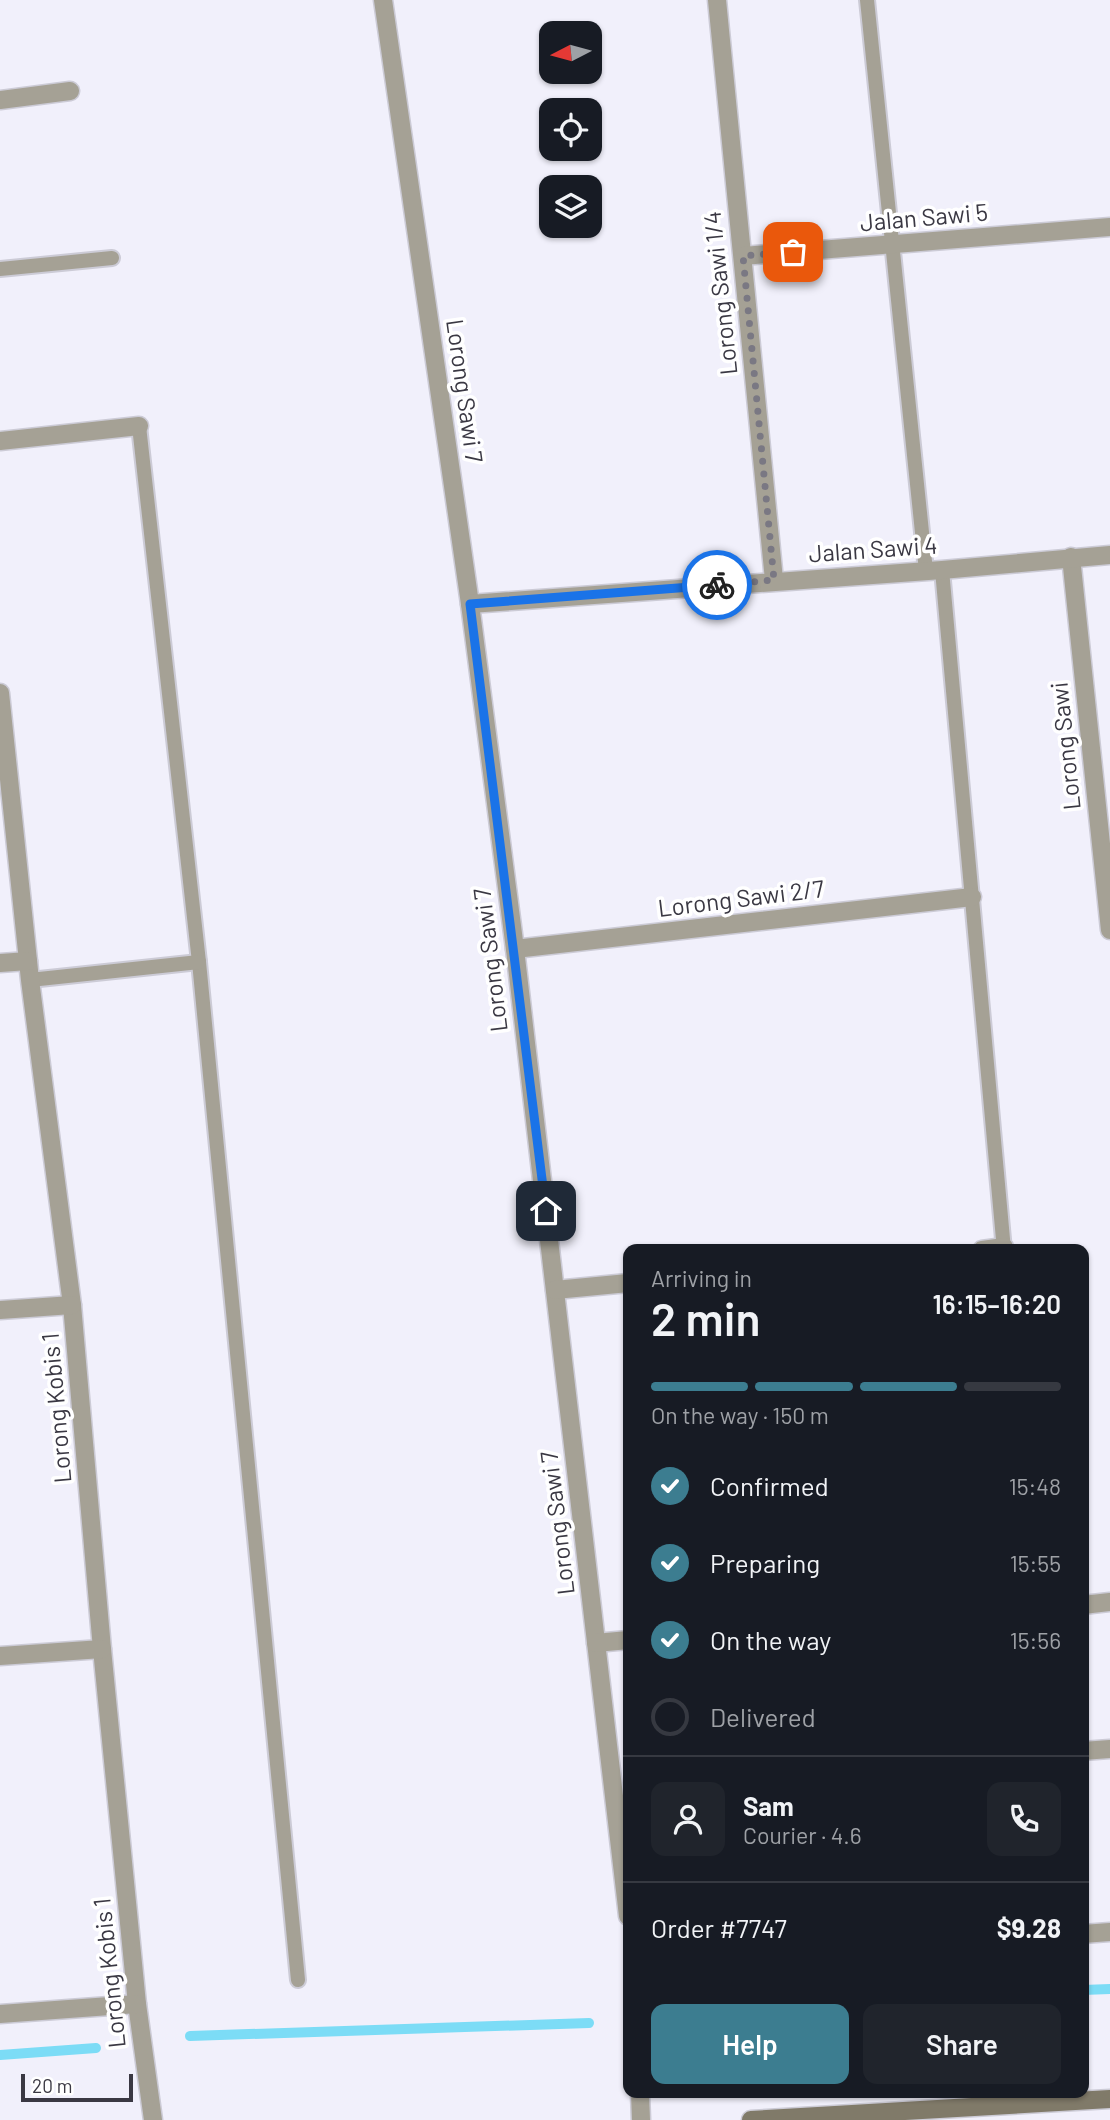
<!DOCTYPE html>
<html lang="en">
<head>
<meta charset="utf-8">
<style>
  body { margin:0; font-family:Barlow,sans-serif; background:#20242c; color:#f1f3f6; height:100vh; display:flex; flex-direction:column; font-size:26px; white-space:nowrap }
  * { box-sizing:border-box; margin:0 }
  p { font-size:23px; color:#9ea1a6 }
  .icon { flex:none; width:38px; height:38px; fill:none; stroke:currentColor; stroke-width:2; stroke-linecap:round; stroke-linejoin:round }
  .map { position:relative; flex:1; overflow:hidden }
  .side { position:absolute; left:623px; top:1244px; width:466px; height:854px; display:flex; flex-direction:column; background:#171b24; border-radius:14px; box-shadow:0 2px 5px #0004 }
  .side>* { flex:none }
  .needle { width:46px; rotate:264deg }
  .fabs { position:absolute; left:539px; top:21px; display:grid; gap:14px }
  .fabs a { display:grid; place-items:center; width:63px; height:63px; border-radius:14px; background:#171b24; box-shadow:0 2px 5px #0004; font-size:35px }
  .scale { position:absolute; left:21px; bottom:18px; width:112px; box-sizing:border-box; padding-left:7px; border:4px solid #3a3843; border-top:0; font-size:19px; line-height:24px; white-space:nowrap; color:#3a3843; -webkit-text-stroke:5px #fff; paint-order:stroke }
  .pin { position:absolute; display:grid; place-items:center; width:60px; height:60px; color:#fff; margin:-30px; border-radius:14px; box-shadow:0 4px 10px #0006 }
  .courier { position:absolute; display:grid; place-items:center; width:70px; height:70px; margin:-35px; border:5px solid #1a73e8; border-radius:50%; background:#fff; color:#222; box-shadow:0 2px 9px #0007 }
  .overview em { font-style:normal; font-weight:600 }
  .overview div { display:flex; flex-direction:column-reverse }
  .overview { display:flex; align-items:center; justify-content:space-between; height:119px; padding:0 28px }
  h1 { font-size:46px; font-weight:600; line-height:52px }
  .bar { display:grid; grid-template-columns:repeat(4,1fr); gap:10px 7px; align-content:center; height:84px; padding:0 28px }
  .bar i { height:9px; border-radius:5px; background:#363941 }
  .bar .on { background:#3c7d90 }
  .bar p { grid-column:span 4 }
  .line { display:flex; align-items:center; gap:18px; padding:0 28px; border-top:2px solid #363941 }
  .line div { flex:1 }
  .round { display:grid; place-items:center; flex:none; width:74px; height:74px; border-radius:14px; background:#20242c }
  ol { padding:0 28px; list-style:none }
  li { display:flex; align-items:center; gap:21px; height:77px }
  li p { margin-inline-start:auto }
  li .icon { padding:7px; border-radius:50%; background:#3c7d90; color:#fff; stroke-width:4 }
  li:last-child { color:#9ea1a6 }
  li i { width:38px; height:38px; border:4px solid #363941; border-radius:50% }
  .cta { display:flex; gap:14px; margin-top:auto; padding:14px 28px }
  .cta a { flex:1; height:80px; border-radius:14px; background:#3c7d90; color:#fff; font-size:28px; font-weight:600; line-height:80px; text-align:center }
  .cta a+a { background:#20242c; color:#f1f3f6 }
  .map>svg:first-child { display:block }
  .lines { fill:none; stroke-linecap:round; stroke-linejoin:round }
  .stream { stroke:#7cdcf6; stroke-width:10 }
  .lane-casing { stroke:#cccbd6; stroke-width:18 }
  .street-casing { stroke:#cccbd6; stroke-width:21 }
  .secondary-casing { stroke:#cccbd6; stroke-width:21 }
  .lane { stroke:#a5a195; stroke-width:14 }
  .street { stroke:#a5a195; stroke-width:18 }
  .secondary { stroke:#807a69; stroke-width:18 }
  .done { stroke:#7a7883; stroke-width:7; stroke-dasharray:0 12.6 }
  .route { stroke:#1a73e8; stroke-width:9 }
  .labels { text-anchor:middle; stroke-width:7; stroke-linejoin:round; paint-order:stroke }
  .street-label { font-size:24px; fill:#3a3843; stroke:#fff }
</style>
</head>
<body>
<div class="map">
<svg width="1110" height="2120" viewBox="0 0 1110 2120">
  <rect width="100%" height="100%" fill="#f1f0fb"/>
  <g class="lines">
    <g class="stream">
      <polyline points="1083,1990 1110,1989"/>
      <polyline points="190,2036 589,2023"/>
      <polyline points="0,2055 96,2048"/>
    </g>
    <g class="lane-casing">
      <g id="lane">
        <polyline points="867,0 926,571"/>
        <polyline points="0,269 112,258"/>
        <polyline points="139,426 199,962 298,1980"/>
        <polyline points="942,570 1004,1250"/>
        <polyline points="30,980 199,962"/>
      </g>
    </g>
    <g class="street-casing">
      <g id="street">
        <polyline points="383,0 470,604 515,949 628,1916"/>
        <polyline points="717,0 774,580"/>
        <polyline points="0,100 70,91"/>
        <polyline points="743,256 1110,227"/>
        <polyline points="0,441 139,426"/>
        <polyline points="1071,557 1110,930"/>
        <polyline points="470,604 942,570 1110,555"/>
        <polyline points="0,693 30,980 72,1305 102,1649 137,2004 153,2120"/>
        <polyline points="515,949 972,897"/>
        <polyline points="0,963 28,961"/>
        <polyline points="982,1250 1004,1247"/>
        <polyline points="555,1290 628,1283"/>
        <polyline points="0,1310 72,1305"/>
        <polyline points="1083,1605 1110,1602"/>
        <polyline points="596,1643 628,1640"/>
        <polyline points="0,1656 102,1649"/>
        <polyline points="1083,1751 1110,1749"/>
        <polyline points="1083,1934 1110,1932"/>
        <polyline points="0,2014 137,2004"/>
        <polyline points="640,2093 641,2120"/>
      </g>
    </g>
    <g class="secondary-casing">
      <polyline id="secondary" points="751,2120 1110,2099"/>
    </g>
    <use href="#lane" class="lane"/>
    <use href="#street" class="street"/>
    <use href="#secondary" class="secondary"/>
  </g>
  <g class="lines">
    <polyline class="done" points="717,585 774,580 743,256 793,252"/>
    <polyline class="route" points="546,1211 470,604 717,585"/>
  </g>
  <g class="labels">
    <g class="street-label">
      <text transform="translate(924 218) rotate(-5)" y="8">Jalan Sawi 5</text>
      <text transform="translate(721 293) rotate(-96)" y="8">Lorong Sawi 1/4</text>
      <text transform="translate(464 391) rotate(82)" y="8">Lorong Sawi 7</text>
      <text transform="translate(873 550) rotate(-4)" y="8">Jalan Sawi 4</text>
      <text transform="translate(1066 746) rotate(-96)" y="8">Lorong Sawi</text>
      <text transform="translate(741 899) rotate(-7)" y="8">Lorong Sawi 2/7</text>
      <text transform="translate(491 960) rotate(-97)" y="8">Lorong Sawi 7</text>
      <text transform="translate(57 1408) rotate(-95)" y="8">Lorong Kobis 1</text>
      <text transform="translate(558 1523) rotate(-97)" y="8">Lorong Sawi 7</text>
      <text transform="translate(110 1973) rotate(-96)" y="8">Lorong Kobis 1</text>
    </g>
  </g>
</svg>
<div class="fabs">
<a><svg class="needle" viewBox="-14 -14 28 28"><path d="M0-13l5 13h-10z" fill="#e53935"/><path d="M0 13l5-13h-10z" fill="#9ea1a6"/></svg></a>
<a><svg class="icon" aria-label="locate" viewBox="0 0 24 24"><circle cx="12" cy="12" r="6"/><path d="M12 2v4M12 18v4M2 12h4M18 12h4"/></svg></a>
<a><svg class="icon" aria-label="layers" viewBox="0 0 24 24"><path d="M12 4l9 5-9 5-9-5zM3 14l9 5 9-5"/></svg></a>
</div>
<div class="scale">20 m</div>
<div class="pin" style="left:793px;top:252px;background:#ea580c"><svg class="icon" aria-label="bag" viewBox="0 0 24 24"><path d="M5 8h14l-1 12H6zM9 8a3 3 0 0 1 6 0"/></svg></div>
<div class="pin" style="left:546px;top:1211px;background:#1f2937"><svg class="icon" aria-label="home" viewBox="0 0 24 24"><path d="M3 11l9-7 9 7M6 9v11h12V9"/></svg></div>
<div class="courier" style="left:717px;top:585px"><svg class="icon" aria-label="bike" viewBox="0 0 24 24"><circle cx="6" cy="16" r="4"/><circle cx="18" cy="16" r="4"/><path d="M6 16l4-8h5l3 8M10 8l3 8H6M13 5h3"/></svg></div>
<section class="side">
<div class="overview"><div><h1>2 min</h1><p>Arriving in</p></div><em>16:15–16:20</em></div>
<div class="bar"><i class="on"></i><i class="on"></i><i class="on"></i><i></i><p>On the way · 150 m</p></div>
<ol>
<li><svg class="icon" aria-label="check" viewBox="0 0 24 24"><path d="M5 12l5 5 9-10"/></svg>Confirmed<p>15:48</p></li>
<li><svg class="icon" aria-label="check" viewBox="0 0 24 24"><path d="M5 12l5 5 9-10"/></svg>Preparing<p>15:55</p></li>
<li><svg class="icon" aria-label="check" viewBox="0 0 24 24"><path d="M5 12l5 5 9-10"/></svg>On the way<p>15:56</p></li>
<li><i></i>Delivered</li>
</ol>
<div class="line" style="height:126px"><a class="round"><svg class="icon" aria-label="person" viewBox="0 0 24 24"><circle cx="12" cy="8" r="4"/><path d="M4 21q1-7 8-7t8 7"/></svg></a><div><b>Sam</b><p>Courier · 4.6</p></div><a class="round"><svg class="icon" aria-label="phone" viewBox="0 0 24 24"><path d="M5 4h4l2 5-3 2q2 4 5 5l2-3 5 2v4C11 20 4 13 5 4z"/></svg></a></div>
<div class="line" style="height:91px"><div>Order #7747</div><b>$9.28</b></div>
<div class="cta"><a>Help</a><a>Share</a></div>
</section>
</div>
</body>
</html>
